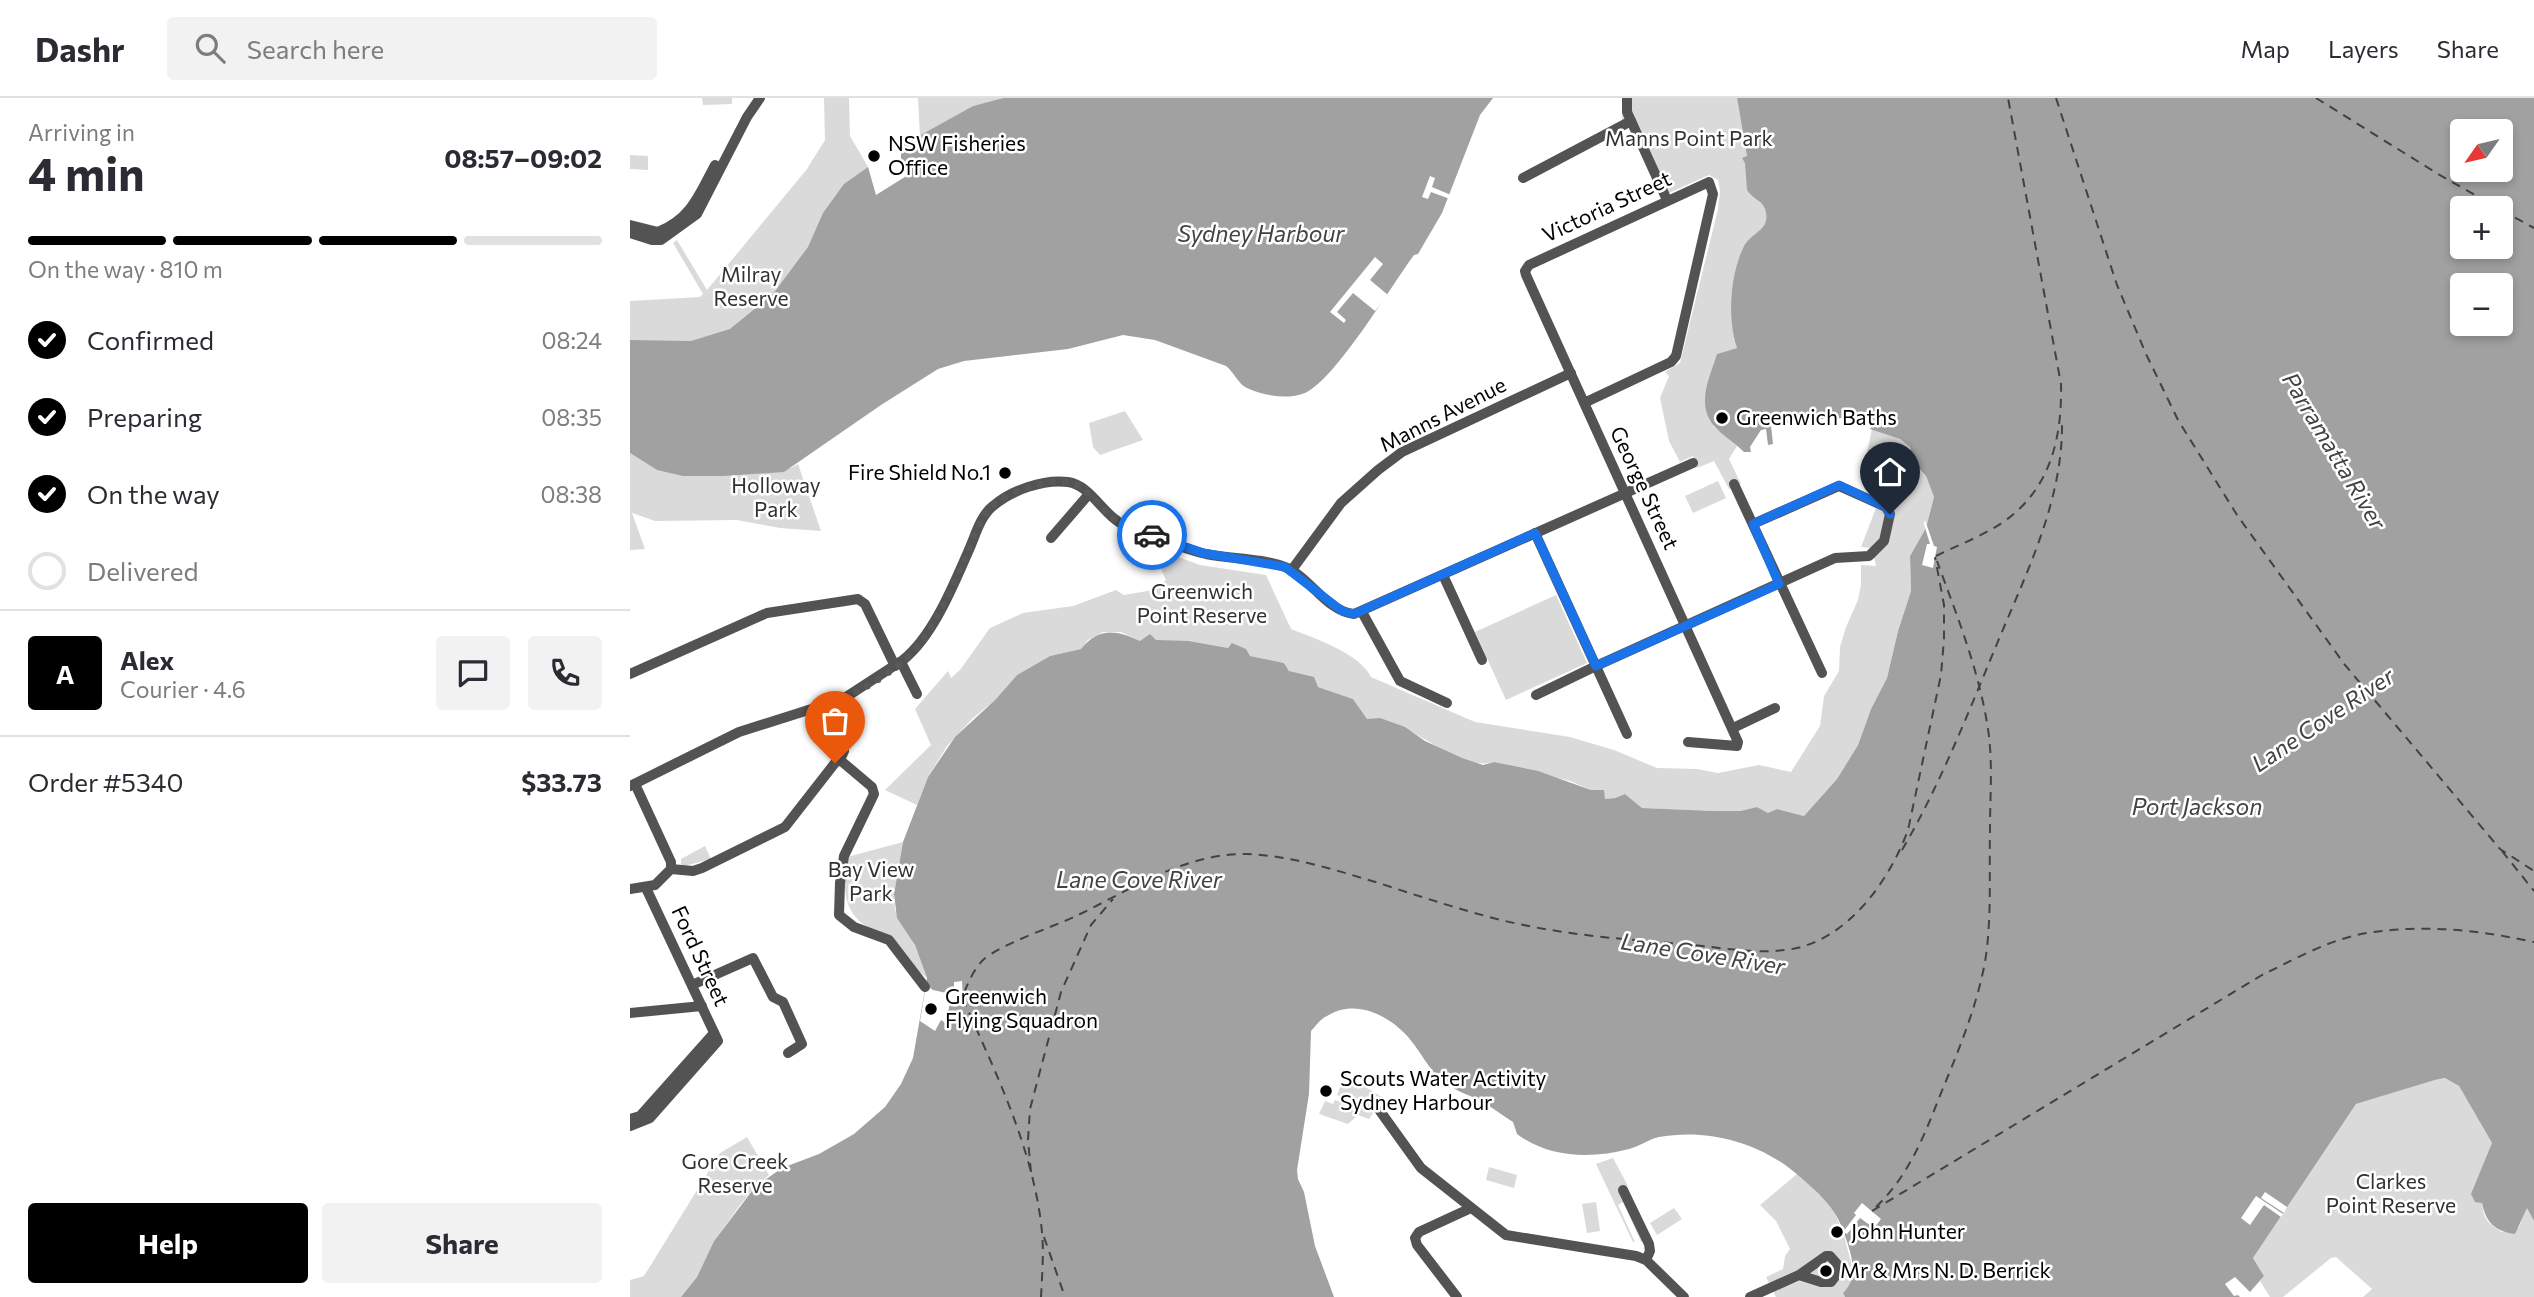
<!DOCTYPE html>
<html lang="en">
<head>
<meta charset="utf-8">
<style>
  body { margin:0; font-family:Commissioner,sans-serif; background:#f2f2f3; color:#2b2b33; height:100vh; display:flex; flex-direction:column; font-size:26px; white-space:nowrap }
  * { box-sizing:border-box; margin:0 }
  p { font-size:23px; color:#7c7c81 }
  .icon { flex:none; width:38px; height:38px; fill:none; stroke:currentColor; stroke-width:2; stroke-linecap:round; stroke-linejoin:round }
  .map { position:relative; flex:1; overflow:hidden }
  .panel { display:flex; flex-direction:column; background:#fff; width:630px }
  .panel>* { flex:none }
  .needle { width:46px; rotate:236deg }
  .buttons { position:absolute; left:1820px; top:21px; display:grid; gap:14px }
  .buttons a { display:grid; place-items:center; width:63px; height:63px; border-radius:7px; background:#fff; box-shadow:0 4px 10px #0003; font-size:35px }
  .pin { position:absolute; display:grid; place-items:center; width:60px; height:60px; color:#fff; margin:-72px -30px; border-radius:50% 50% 50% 0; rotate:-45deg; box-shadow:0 0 7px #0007 }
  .pin .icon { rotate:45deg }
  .courier { position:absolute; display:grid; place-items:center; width:70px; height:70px; margin:-35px; border:5px solid #1a73e8; border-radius:50%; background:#fff; color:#222; box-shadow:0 2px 9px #0007 }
  .overview em { font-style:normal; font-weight:700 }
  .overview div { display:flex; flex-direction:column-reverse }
  .overview { display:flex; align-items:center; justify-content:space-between; height:119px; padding:0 28px }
  h1 { font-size:46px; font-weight:700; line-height:52px }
  .bar { display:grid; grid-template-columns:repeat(4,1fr); gap:10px 7px; align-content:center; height:84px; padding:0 28px }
  .bar i { height:9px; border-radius:5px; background:#e1e1e2 }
  .bar .current { background:#000 }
  .bar p { grid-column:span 4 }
  .line { display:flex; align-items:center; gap:18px; padding:0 28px; border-top:2px solid #e1e1e2 }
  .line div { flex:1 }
  .round { display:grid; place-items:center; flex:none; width:74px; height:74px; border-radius:7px; background:#f2f2f3 }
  ol { padding:0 28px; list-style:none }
  li { display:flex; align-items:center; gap:21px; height:77px }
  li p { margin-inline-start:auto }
  li .icon { padding:7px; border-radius:50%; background:#000; color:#fff; stroke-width:4 }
  li:last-child { color:#7c7c81 }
  li i { width:38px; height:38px; border:4px solid #e1e1e2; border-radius:50% }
  .cta { display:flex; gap:14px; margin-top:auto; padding:14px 28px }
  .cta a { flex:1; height:80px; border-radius:7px; background:#000; color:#fff; font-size:28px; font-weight:700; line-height:80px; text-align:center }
  .cta a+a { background:#f2f2f3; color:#2b2b33 }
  header { display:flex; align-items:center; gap:42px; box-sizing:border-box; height:98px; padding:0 35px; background:#fff; border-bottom:2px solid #e1e1e2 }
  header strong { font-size:33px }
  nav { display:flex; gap:38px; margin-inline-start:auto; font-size:24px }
  .search { width:490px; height:63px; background:#f2f2f3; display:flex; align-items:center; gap:18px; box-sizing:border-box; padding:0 24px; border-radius:7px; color:#7c7c81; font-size:26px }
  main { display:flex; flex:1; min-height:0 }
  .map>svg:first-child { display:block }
  .green { fill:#dadada }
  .water { fill:#a1a1a1; fill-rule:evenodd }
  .pier { fill:#fff }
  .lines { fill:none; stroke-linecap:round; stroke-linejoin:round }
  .ferry { stroke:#424242; stroke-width:2; stroke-dasharray:9 7; stroke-linecap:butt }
  .minor { stroke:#535353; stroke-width:10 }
  .done { stroke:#595959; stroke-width:7; stroke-dasharray:0 12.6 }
  .route { stroke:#1a73e8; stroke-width:9 }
  .poi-dot { fill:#000; stroke:#fff; stroke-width:2.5 }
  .labels { text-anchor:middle; stroke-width:5; stroke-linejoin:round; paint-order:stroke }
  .park-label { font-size:21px; fill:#313131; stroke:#fff }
  .poi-label { font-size:21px; fill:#000; stroke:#fff; text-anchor:start }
  .street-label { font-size:21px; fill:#000; stroke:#fff }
  .water-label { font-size:23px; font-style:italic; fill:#424242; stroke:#fff }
</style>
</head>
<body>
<header>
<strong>Dashr</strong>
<div class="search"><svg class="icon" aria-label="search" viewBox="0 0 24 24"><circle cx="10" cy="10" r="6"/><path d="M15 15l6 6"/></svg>Search here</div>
<nav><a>Map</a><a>Layers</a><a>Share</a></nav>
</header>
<main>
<section class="panel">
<div class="overview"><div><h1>4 min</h1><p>Arriving in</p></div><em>08:57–09:02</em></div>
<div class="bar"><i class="current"></i><i class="current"></i><i class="current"></i><i></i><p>On the way · 810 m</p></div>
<ol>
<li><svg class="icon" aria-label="check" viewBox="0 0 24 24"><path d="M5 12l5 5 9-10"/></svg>Confirmed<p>08:24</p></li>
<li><svg class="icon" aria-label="check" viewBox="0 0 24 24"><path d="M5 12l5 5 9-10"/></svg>Preparing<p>08:35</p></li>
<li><svg class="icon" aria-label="check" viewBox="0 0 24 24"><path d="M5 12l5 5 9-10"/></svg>On the way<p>08:38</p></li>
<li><i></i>Delivered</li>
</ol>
<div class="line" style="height:126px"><b class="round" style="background:#000;color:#fff">A</b><div><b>Alex</b><p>Courier · 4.6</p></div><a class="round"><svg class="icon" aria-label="chat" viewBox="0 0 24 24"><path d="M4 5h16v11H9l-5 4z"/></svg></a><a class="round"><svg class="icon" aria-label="phone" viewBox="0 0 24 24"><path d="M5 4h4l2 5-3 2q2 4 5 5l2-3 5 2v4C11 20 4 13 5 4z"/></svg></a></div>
<div class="line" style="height:91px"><div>Order #5340</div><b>$33.73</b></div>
<div class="cta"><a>Help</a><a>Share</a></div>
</section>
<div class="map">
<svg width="1904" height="1199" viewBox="0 0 1904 1199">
  <rect width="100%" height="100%" fill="#fff"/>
  <g class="green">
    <polygon points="72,0 102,0 102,6 73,7"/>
    <polygon points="194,0 219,0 220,38 238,69 215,86 177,153 124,224 46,251 0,249 0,203 70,199 73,196 43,145 47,142 77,192 177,71 195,42"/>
    <polygon points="288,0 373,0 343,8 290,39"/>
    <path d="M992,0H1107L1117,58V92C1121,100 1132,102 1135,111C1142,133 1120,134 1113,150C1100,179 1097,221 1107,250L1087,256L1083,328L1107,348L1099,361L1111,386L1099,391L1084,363L1067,370L1063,358L1050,364L1039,343L1030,300L1039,278L1035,274L1050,265L1088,111L1090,93L1088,82L1079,77L1039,95L1005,24L992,25Z"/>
    <polygon points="0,57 18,58 18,72 0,71"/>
    <polygon points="495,313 513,342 470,357 463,349 459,325"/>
    <path d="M1242,331L1270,341L1280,349L1285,366L1296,378L1304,399L1296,430L1280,458L1281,493L1268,533L1257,580L1241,611L1228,647L1207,681L1174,718L1147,711L1138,715L1127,709L1110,713H1084L1012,710L995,696L985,700L975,701L973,692H961L940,683L864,664C824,675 780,617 737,622L723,601L688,589L659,573L654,565L620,558L603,545L598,550L559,543H510L491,534H473L458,542L451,551L420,558L387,577L366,601L342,621L317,648L298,679L287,707L255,692L301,647L285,611L318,573L321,580L330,572L360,530L393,515L443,508L486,492L494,497L523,492L536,482L521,449L570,467L636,477L661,531C686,541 729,555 741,579L845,624L940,639L984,652L1027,670L1067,671L1088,675L1129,667L1161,674L1190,628L1194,598L1209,573L1210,549L1216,529L1228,502L1231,486V467L1246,468L1242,450L1231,449L1246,410L1251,388L1232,378Z"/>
    <polygon points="0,355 27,372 161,370 168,366 191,433 150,430 107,422 25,423 2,415 15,451 0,452"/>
    <polygon points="1088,383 1096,400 1063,415 1055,398"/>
    <polygon points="926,497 957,565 876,602 845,534"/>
    <path d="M273,744L264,796L265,812L285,847L297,880C283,869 273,857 260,845C252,838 242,833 233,826C211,809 214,784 217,759Z"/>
    <polygon points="75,748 81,761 54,768 51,766 51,761"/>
    <polygon points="711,973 753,1000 739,1021 728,1017 718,1026 689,1016 695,1003 703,1006 705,1002 710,1004 711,999 707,997 714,979"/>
    <path d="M1815,980L1829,988L1862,1045C1856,1064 1847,1100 1855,1119C1858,1126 1866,1130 1872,1134L1889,1129L1897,1109L1904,1123V1199H1733L1742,1191L1706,1159L1701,1160L1653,1199H1640L1630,1183L1634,1178L1623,1160L1726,1006L1805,982Z"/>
    <polygon points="117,1039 139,1077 125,1089 110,1107 84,1143 67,1179 51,1199 0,1199 0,1182 14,1178 90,1055"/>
    <polygon points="983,1060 998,1088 992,1091 1014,1142 1011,1144 993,1104 988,1107 1005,1144 1003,1144 966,1066"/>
    <polygon points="859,1069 887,1077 884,1090 856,1082"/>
    <polygon points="1167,1076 1201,1107 1213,1134 1224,1176 1220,1188 1213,1195 1215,1199 1146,1199 1136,1179 1153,1171 1155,1158 1160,1151 1146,1123 1130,1107"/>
    <polygon points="966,1104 970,1133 957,1135 952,1106"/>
    <polygon points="1044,1110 1052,1121 1027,1137 1020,1125"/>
  </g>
  <g class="water">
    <path d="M373,0H863L850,17L812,115L788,156L784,157C761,188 706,281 675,295C658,302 634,298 617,290C608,286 604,274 596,268L525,242L493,237L438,251L334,263L308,271L251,307L154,374L93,378H53L27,372L0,355V242L61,243L100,231L143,196L178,149L193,115L214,86L238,69L246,97L278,77L271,63V48L343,8Z"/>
    <path d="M1107,0H1904V1123L1897,1110L1885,1136C1865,1133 1856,1125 1852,1105L1845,1104L1841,1096L1862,1045L1829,988L1815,980L1805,982L1726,1006L1623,1160L1634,1178L1620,1194L1605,1179L1595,1186L1604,1198L1608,1197L1610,1199H1215L1213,1195C1230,1179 1221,1155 1214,1135C1205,1108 1189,1096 1169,1078C1132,1045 1078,1030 1029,1039C1019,1041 1010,1048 999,1051C961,1061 919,1060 887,1036L883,1024C873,1018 862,1009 851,1003C837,996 825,993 813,983C798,971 791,954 779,940C759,917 725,900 697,918C690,921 686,928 681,933L679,996L667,1072L668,1081L674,1094L685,1148L704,1199H51L67,1179L84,1143L125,1089L152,1070L189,1056L224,1036L255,1009L271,986L283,960L297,880L285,847L267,820L264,796L273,744L298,679L325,639L366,601L387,577L420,558L451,551C469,529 486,532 510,543L520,536L526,542L559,543L598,550L602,545L616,551L620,558L654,565L659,573L684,579L688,589L723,601L737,621L750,620L775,629L795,643L832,660L853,667L864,664L908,673L961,692H974L975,701L985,700L995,696L1012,710L1084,713H1110L1127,709L1138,715L1147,711L1174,718L1207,681L1228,647L1241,611L1257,580L1268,533L1281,493L1280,458L1296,430L1304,399L1296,378L1285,366L1280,349L1270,341L1240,331L1242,328C1220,313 1167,324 1141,328L1143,346L1138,347L1136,331L1131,332L1120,349L1121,354H1114C1105,345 1093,338 1085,329C1065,307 1080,279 1087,256L1107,250C1097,221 1100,178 1113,150C1120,134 1142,133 1135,111C1132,102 1121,100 1117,92L1115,65L1112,60L1117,58ZM1832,33H1871V72H1832ZM1832,110H1871V149H1832ZM1832,187H1871V226H1832Z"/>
  </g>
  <g class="pier">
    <polygon points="800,78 805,80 802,89 821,97 820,101 801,94 798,101 792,99"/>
    <polygon points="745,159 753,166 740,182 758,197 745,213 723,195 707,214 716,222 714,225 700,214"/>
    <polygon points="1295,422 1304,448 1307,449 1303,470 1292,467 1297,446 1300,446 1294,426"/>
    <polygon points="332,883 333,904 319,905 319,911 315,915 324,921 320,928 311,922 305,933 290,923 296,887 303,892 321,896 324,893 324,884"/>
    <polygon points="1635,1094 1657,1109 1654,1115 1631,1100"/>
    <polygon points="1626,1098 1653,1116 1651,1119 1634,1107 1620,1127 1611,1120"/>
    <polygon points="1232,1105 1251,1121 1244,1130 1230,1120 1217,1136 1213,1134 1226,1117 1224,1115"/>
  </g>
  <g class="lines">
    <g class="ferry">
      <polyline points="1426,0 1487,187 1516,256 1548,322 1607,417 1715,567 1870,751 1904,773"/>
      <polyline points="1686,0 1808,76 1868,110"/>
      <polyline points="1871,112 1904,130"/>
      <path d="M1306,458C1332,445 1364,434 1386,414C1423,381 1432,334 1431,286L1378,0"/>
      <path d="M1272,752C1309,689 1336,620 1364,553C1394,479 1433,406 1432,324"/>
      <polyline points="1872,753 1904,793"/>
      <polyline points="401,1074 398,1042 400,1011 431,894 461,827 483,801"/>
      <path d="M1246,1109C1278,1078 1293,1041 1309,1000C1327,956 1346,912 1355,864C1362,821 1359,775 1360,731C1360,698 1363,664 1358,631C1349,572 1327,518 1307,463"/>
      <path d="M1242,1113L1632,877C1665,861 1700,841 1737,835C1795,826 1848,832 1904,844"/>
      <polyline points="414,1139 435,1199"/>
      <path d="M411,1199C412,1178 414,1155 412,1134C404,1052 365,973 332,899C338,886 343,872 353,862C371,846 420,830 444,819C499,793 553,755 617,756C664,758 708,773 752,786C788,798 823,809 859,819C923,836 988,841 1054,846C1087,849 1122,856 1155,852C1215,846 1259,784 1278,732L1311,577L1314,541V507L1305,459"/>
    </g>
    <g class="minor">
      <polyline points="997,0 997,14 1037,102"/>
      <polyline points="893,80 1001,23"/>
      <path d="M0,127L28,134C61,121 69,97 85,67"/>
      <polyline points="0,135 22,142 31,142 67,116 117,19 130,0"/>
      <polyline points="954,305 1041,264 1046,258 1083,96 1079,84 899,167 895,173 896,177 1108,644 1107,648 1058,644"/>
      <polyline points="1104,386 1192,575"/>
      <polyline points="905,435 997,636"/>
      <polyline points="421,440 459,396"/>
      <polyline points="661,473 711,405 748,372 772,354 941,275"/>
      <polyline points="813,477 852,562"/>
      <polyline points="732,514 770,583 817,605"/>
      <polyline points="271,564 287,596"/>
      <polyline points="0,576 137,515 228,501 235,506 265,568"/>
      <polyline points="906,597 966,568 1205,460 1239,458 1254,443 1260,416 1256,409 1209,388 1123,426"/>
      <polyline points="205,604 214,653 210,662 242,689 244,696 214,758 210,785 209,817 224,829 259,842 295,889"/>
      <polyline points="1103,630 1145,610"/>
      <polyline points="5,686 41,764 41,771"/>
      <path d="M0,688L109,634L213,601L273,562C303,538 323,488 338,454C345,439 350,418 363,408C382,392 413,381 438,384C461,387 474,419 496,428C522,438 550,450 576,456C601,461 631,460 655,469C680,479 696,513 724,516L1063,365"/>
      <polyline points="0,791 25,787 41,771 63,773 72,770 155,729 205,665 210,662"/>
      <polyline points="62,887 123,860 143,899 153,904 172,946 158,955"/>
      <polyline points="0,915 72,908"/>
      <polyline points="750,1013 791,1070 876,1137 1006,1158 1016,1162 1054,1199"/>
      <polyline points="0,1021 10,1018 84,935"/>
      <polyline points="0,1028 20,1020 88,943 16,790"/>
      <polyline points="993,1092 1019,1146 1020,1153 1016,1162"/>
      <polyline points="827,1199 787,1147 785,1140 789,1134 841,1110"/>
      <polyline points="1120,1199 1169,1177 1196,1158 1200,1158 1207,1166 1207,1176 1201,1184 1191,1184 1169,1177"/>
    </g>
  </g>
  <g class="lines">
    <path class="done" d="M205,665L214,653L205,604C230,594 272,569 288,548C308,522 323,488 336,458C342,444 347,427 356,415C370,395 415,381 438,384C457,387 469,410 483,420C494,429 509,432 522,437"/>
    <polyline class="route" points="522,437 573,455 655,469 712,513 724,516 905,435 966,568 1149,486 1123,426 1209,387 1256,409 1260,416"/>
  </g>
  <g class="poi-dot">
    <circle cx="244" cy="58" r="7"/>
    <circle cx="1092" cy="320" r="7"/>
    <circle cx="375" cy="375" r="7"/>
    <circle cx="301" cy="911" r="7"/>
    <circle cx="696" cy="993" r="7"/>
    <circle cx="1207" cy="1134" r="7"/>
    <circle cx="1196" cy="1173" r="7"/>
  </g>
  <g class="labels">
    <g class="park-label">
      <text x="1059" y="48">Manns Point Park</text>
      <text x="121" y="184">Milray<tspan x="121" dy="24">Reserve</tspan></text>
      <text x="146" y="395">Holloway<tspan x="146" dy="24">Park</tspan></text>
      <text x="572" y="501">Greenwich<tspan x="572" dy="24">Point Reserve</tspan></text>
      <text x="241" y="779">Bay View<tspan x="241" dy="24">Park</tspan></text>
      <text x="105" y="1071">Gore Creek<tspan x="105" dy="24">Reserve</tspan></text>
      <text x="1761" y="1091">Clarkes<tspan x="1761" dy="24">Point Reserve</tspan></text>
    </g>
    <g class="poi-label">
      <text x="258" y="53">NSW Fisheries<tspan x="258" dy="24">Office</tspan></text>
      <text x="1106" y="327">Greenwich Baths</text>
      <text x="361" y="382" text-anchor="end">Fire Shield No.1</text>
      <text x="315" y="906">Greenwich<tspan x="315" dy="24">Flying Squadron</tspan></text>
      <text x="710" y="988">Scouts Water Activity<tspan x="710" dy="24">Sydney Harbour</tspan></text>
      <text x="1221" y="1141">John Hunter</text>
      <text x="1210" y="1180">Mr &amp; Mrs N. D. Berrick</text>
    </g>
    <g class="street-label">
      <text transform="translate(977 109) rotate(-25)" y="7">Victoria Street</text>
      <text transform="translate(813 317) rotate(-27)" y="7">Manns Avenue</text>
      <text transform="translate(1014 390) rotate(65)" y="7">George Street</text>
      <text transform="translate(70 858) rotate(65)" y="7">Ford Street</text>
    </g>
    <g class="water-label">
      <text x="631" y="144">Sydney Harbour</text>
      <text transform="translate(1704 353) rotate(59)" y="8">Parramatta River</text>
      <text transform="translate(1693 622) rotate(-34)" y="8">Lane Cove River</text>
      <text x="1567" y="717">Port Jackson</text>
      <text x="509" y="790">Lane Cove River</text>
      <text transform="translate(1073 856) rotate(9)" y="8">Lane Cove River</text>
    </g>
  </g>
</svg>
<div class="buttons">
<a><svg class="needle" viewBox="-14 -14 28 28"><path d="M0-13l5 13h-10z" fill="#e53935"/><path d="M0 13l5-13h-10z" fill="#7c7c81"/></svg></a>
<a>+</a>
<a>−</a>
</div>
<div class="pin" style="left:205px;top:665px;background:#ea580c"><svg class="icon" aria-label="bag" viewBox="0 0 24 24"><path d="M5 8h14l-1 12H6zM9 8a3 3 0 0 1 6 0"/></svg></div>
<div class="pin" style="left:1260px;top:416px;background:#1f2937"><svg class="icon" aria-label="home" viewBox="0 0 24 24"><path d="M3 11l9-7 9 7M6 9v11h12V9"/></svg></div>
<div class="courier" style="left:522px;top:437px"><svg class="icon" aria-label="car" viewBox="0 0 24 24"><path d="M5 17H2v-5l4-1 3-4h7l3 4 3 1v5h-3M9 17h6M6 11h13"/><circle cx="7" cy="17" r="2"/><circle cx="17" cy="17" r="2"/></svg></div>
</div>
</main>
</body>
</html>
